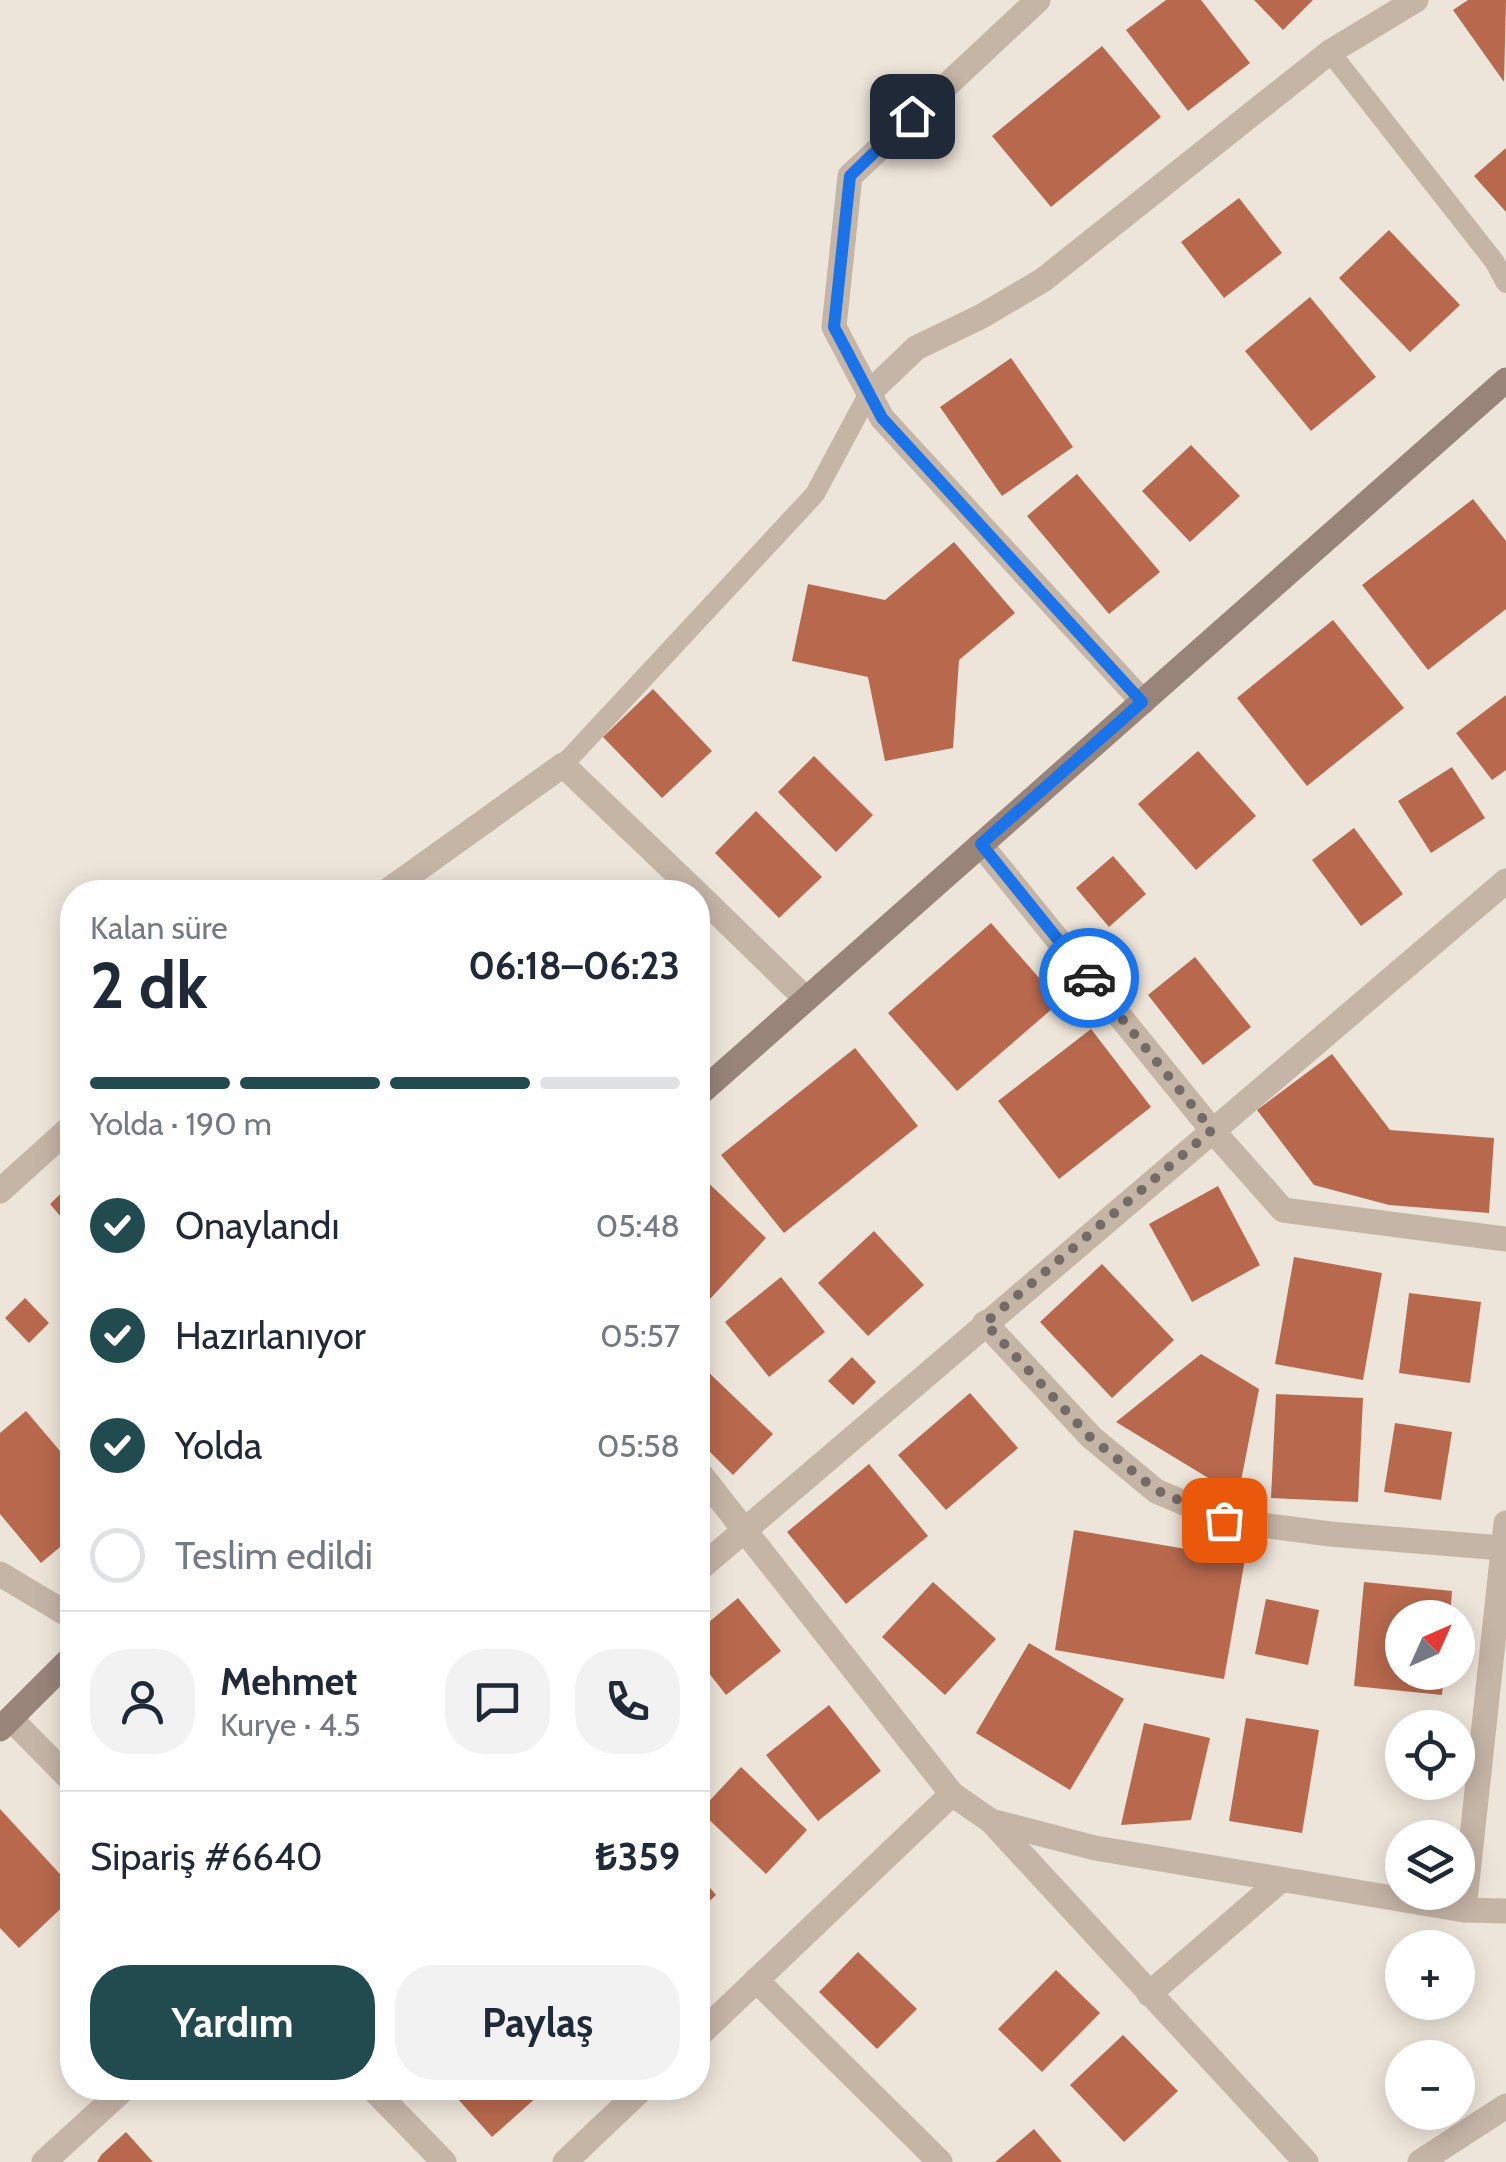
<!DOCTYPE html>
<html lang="tr">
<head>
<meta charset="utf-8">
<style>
  body { margin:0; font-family:Cabin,sans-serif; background:#f2f2f3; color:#1f2937; height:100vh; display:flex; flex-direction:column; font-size:38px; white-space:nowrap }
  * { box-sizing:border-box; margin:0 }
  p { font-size:32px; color:#747a83 }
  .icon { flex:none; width:55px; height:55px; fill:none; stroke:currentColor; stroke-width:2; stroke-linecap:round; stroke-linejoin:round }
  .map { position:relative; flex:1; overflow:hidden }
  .details { position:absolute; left:60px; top:880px; width:650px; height:1220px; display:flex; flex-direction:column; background:#fff; border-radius:40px; box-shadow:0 5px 25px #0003 }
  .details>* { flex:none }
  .needle { width:65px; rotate:45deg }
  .fabs { position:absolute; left:1385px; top:1600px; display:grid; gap:20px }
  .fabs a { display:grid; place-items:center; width:90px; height:90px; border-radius:50%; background:#fff; box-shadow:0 5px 25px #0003; font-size:50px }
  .pin { position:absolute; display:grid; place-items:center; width:85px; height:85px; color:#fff; margin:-42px; border-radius:20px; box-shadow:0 5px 15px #0006 }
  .courier { position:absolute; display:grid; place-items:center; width:100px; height:100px; margin:-50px; border:8px solid #1a73e8; border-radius:50%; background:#fff; color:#222; box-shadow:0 2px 12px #0007 }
  .headline em { font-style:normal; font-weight:800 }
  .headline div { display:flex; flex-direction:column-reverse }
  .headline { display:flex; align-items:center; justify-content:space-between; height:170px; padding:0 30px }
  h1 { font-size:65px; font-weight:800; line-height:75px }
  .bar { display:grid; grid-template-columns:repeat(4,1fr); gap:15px 10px; align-content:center; height:120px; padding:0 30px }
  .bar i { height:12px; border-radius:8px; background:#e0e1e3 }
  .bar .current { background:#214b4f }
  .bar p { grid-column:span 4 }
  .line { display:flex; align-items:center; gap:25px; padding:0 30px; border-top:2px solid #e0e1e3 }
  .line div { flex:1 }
  .round { display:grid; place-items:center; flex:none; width:105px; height:105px; border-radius:40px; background:#f2f2f3 }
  ol { padding:0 30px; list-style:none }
  li { display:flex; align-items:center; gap:30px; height:110px }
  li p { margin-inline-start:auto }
  li .icon { padding:10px; border-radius:50%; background:#214b4f; color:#fff; stroke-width:4 }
  li:last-child { color:#747a83 }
  li i { width:55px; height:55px; border:5px solid #e0e1e3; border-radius:50% }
  .cta { display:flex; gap:20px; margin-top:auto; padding:20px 30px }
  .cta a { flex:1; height:115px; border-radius:40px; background:#214b4f; color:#fff; font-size:40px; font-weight:800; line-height:115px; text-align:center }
  .cta a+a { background:#f2f2f3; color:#1f2937 }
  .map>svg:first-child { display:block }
  .building { fill:#b8694d }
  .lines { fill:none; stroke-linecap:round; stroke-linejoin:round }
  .service { stroke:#c5b5a7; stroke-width:20 }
  .minor { stroke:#c5b5a7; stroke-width:25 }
  .tertiary { stroke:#c5b5a7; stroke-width:25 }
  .secondary { stroke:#988479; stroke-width:25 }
  .done { stroke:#746b66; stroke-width:10; stroke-dasharray:0 18 }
  .route { stroke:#1a73e8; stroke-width:12 }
</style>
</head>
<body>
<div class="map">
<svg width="1506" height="2162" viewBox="0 0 1506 2162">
  <rect width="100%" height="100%" fill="#eee5da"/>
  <g class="building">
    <polygon points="1166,0 1201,0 1250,63 1188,111 1126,30"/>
    <polygon points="1254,0 1313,0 1283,30"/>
    <polygon points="1468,0 1506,0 1504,82 1453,10"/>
    <polygon points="1102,46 1161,117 1051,207 992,136"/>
    <polygon points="1506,148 1506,212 1474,176"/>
    <polygon points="1239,198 1282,253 1224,298 1181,242"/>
    <polygon points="1389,230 1460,305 1410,352 1339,278"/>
    <polygon points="1310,297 1376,377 1311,431 1245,351"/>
    <polygon points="1011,358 1073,447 1002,496 940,407"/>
    <polygon points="1191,445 1240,496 1190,542 1142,491"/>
    <polygon points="1077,474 1160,572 1109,614 1027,516"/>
    <polygon points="1473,499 1506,541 1506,609 1428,670 1362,585"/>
    <polygon points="954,542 1015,613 959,660 953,748 885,761 868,677 792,661 808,584 885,600"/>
    <polygon points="1333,620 1404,708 1307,786 1237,698"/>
    <polygon points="653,689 712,751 662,798 603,737"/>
    <polygon points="1506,695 1506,770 1492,780 1456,733"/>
    <polygon points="1198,751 1256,816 1196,870 1138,804"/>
    <polygon points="814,756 873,815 836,852 778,792"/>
    <polygon points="1452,767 1485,818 1431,853 1398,801"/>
    <polygon points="756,811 822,877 779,918 715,853"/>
    <polygon points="1354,828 1403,894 1361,926 1312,860"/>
    <polygon points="1113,856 1146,894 1109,927 1076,888"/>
    <polygon points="991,923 1060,1002 957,1091 888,1013"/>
    <polygon points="1195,957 1251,1027 1203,1065 1148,995"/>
    <polygon points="1091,1029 1151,1107 1059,1179 998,1101"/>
    <polygon points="855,1048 918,1126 784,1233 721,1155"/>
    <polygon points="1332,1054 1390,1130 1494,1138 1489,1213 1389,1205 1314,1185 1257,1110"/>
    <polygon points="698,1173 766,1238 710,1299 698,1287"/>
    <polygon points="72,1183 72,1230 50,1204"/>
    <polygon points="1218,1186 1260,1265 1192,1302 1149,1224"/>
    <polygon points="874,1231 924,1285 868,1336 818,1283"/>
    <polygon points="1294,1257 1382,1273 1363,1380 1275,1364"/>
    <polygon points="1102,1264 1174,1340 1112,1398 1040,1322"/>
    <polygon points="781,1277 825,1332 769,1377 725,1322"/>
    <polygon points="1409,1293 1481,1302 1470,1383 1399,1373"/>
    <polygon points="25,1298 49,1323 29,1343 5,1318"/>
    <polygon points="1201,1354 1259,1389 1238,1496 1116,1422"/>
    <polygon points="852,1357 876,1382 853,1405 828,1381"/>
    <polygon points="704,1368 773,1434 733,1475 698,1440 698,1374"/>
    <polygon points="970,1393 1018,1448 946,1510 898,1455"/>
    <polygon points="1276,1394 1363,1398 1358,1502 1271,1498"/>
    <polygon points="26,1411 72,1465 72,1537 41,1563 0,1514 0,1433"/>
    <polygon points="1395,1423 1452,1432 1441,1500 1384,1492"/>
    <polygon points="869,1464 928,1536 846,1604 787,1532"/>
    <polygon points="1074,1530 1245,1559 1224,1679 1055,1650"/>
    <polygon points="933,1582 996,1639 945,1695 882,1637"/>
    <polygon points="1364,1582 1452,1591 1450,1618 1402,1618 1402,1672 1444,1672 1442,1695 1354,1686"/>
    <polygon points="738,1598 781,1651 726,1695 698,1659 698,1631"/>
    <polygon points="1266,1599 1319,1610 1308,1665 1255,1654"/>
    <polygon points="1029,1643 1124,1699 1070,1790 976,1733"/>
    <polygon points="829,1705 881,1771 818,1821 766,1755"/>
    <polygon points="1246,1718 1319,1730 1302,1833 1229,1821"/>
    <polygon points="1144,1723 1210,1738 1191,1820 1121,1825"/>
    <polygon points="741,1767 807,1830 766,1874 700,1811"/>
    <polygon points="0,1809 72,1887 72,1898 19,1948 0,1928"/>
    <polygon points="698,1873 716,1895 698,1912"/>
    <polygon points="858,1952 917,2009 877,2049 819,1992"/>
    <polygon points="1056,1970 1100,2013 1042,2072 998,2029"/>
    <polygon points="1123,2035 1178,2091 1124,2142 1070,2085"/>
    <polygon points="448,2088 547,2088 492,2137"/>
    <polygon points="1034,2129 1062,2162 995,2162"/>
    <polygon points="126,2132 153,2162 97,2162 101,2155"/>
  </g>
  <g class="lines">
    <g class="service">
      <polyline points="1330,52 1494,261 1506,283"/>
      <polyline points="563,765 815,494 869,393"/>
    </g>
    <g class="minor">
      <polyline points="1038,0 850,176 834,327 882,418 1143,702"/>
      <polyline points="869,393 916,348 982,316 1043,280 1330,52 1416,0"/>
      <polyline points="981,845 1212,1130 1283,1210 1506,1239"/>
      <polyline points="386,892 563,765 696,892"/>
      <polyline points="698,894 806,999"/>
      <polyline points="0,1191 72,1126"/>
      <polyline points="985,1323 1091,1437 1156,1491 1224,1520 1330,1534 1502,1548"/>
      <polyline points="698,1471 952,1794 991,1821 1095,1848 1464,1910 1506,1911"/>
      <polyline points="698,1570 1506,881"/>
      <polyline points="11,1719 72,1781"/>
      <polyline points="991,1821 1306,2162"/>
      <polyline points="1464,1910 1506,1523"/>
      <polyline points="756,1980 940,2162"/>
      <polyline points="1149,1994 1281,1880"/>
      <polyline points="698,2036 952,1794"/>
      <polyline points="372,2088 444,2162"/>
      <polyline points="44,2162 125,2088"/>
      <polyline points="565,2162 643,2088"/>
      <polyline points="1420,2162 1506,2106"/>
    </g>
    <polyline class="tertiary" points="0,1574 72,1617"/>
    <g class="secondary">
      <polyline points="698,1095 1506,380"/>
      <polyline points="0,1729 72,1657"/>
    </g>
  </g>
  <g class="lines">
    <polyline class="done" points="1089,978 1212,1130 985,1323 1090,1437 1156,1490 1224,1520"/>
    <polyline class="route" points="912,116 850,176 834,327 882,418 1142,702 981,844 1089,978"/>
  </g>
</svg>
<div class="fabs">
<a><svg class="needle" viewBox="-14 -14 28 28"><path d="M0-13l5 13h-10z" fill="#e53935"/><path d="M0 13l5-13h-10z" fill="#747a83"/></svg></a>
<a><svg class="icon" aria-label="locate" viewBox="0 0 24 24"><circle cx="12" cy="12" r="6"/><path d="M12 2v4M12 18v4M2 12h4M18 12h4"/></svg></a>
<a><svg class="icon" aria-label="layers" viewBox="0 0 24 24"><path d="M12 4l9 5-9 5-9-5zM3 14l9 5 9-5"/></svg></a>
<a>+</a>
<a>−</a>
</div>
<div class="pin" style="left:1224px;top:1520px;background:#ea580c"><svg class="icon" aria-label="bag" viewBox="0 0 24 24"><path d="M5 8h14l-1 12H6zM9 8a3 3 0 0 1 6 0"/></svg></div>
<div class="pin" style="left:912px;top:116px;background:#1f2937"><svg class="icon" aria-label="home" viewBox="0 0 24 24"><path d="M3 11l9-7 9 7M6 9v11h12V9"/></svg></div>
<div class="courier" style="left:1089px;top:978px"><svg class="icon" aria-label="car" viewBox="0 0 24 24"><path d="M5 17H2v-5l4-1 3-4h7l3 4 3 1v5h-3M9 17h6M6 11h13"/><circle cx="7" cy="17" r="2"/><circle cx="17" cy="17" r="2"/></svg></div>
<section class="details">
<div class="headline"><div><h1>2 dk</h1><p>Kalan süre</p></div><em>06:18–06:23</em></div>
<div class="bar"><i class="current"></i><i class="current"></i><i class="current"></i><i></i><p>Yolda · 190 m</p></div>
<ol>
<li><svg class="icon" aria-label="check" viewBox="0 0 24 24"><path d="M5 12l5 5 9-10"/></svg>Onaylandı<p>05:48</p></li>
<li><svg class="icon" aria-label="check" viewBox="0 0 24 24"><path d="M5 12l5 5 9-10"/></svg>Hazırlanıyor<p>05:57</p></li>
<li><svg class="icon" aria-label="check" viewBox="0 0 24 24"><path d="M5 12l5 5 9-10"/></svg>Yolda<p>05:58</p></li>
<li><i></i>Teslim edildi</li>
</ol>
<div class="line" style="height:180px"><a class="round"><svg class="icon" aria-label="person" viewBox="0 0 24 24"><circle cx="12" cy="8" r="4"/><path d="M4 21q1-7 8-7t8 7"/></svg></a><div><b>Mehmet</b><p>Kurye · 4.5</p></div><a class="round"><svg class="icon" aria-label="chat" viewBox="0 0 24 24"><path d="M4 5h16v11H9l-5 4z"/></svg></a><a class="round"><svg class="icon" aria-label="phone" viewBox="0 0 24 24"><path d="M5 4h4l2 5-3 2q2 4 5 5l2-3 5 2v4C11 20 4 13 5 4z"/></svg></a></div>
<div class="line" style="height:130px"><div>Sipariş #6640</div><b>₺359</b></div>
<div class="cta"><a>Yardım</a><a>Paylaş</a></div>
</section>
</div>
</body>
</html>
